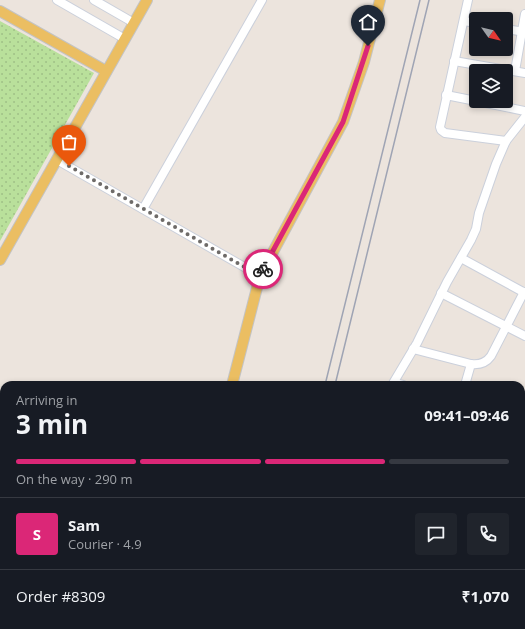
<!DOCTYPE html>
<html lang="en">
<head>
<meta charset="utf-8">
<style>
  body { margin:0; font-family:"Open Sans",sans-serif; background:#20242c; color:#f1f3f6; height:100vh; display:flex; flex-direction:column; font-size:15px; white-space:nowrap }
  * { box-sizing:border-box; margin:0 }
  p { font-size:13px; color:#9ea1a6 }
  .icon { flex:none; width:22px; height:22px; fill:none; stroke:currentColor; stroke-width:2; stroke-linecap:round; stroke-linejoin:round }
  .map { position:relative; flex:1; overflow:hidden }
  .sheet { position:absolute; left:0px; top:381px; width:525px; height:248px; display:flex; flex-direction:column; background:#171b24; border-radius:12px 12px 0 0; box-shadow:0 2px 6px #0003 }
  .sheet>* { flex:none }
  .needle { width:26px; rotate:124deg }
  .fabs { position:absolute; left:469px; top:12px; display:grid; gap:8px }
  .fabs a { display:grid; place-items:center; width:44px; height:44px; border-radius:4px; background:#171b24; box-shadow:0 2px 6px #0003; font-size:20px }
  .pin { position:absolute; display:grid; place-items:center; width:34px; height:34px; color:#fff; margin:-41px -17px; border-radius:50% 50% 50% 0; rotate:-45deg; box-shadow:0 0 4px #0007 }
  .pin .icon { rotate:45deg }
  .courier { position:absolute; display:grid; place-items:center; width:40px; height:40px; margin:-20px; border:3px solid #db2777; border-radius:50%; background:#fff; color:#222; box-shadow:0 1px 5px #0007 }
  .headline em { font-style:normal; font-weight:700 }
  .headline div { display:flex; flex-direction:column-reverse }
  .headline { display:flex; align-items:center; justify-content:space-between; height:68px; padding:0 16px }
  h1 { font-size:26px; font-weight:700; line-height:30px }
  .bar { display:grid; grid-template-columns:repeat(4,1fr); gap:6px 4px; align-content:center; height:48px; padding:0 16px }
  .bar i { height:5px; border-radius:3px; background:#363941 }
  .bar .current { background:#db2777 }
  .bar p { grid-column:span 4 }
  .line { display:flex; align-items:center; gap:10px; padding:0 16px; border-top:1px solid #363941 }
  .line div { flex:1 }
  .round { display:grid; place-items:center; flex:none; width:42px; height:42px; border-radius:4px; background:#20242c }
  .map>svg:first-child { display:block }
  .grass { fill:url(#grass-dots) }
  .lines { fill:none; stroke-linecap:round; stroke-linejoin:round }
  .minor-casing { stroke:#cbd0db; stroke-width:10 }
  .major-casing { stroke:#c3c3c3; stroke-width:12 }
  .minor { stroke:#fff; stroke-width:8 }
  .major { stroke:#ebbe62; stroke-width:10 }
  .rail { stroke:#9fa4b4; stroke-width:1.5 }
  .done { stroke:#6e6b69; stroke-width:4; stroke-dasharray:0 7.2 }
  .route { stroke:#db2777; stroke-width:5 }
</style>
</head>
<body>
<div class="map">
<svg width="525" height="629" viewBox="0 0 525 629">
  <defs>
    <pattern id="grass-dots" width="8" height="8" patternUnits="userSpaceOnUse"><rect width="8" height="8" fill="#b9e09b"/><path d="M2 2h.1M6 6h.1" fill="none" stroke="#9fc086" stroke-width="1.8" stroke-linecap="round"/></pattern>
  </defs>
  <rect width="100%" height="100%" fill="#ece4dd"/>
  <polygon class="grass" points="0,21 94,73 0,241"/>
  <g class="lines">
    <g class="minor-casing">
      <g id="minor">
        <polyline points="57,0 125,39"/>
        <polyline points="94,0 134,23"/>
        <polyline points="468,0 440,127 441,130 445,133 506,141"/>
        <polyline points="464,21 476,23"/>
        <polyline points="506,29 525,32"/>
        <polyline points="454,61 525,73"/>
        <polyline points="515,71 525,14"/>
        <polyline points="446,95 476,101"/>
        <polyline points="476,101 525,111"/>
        <polyline points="57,160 260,276"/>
        <polyline points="143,209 262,0"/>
        <polyline points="461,258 525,293"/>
        <polyline points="441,293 525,336"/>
        <polyline points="413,349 471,364"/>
        <polyline points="394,383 403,385"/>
        <polyline points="392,385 417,343 447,282 471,240 476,229 479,213 496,164 506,141 525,117"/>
        <path d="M465,385L471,364C479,365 486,363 491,356L524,292"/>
        <polyline points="521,413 525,416"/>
        <polyline points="521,440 525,431"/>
        <polyline points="521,459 525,459"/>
        <polyline points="0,468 4,461"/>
        <polyline points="521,498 525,500"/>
        <polyline points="0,545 4,547"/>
        <polyline points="0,601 4,603"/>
        <polyline points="31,629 34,625"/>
        <polyline points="97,629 105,625"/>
        <polyline points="315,629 316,625"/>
      </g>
    </g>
    <g class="major-casing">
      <g id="major">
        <polyline points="0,11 106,71"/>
        <polyline points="0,260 147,0"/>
        <polyline points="232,385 260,276 343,122 364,62 380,0"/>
        <polyline points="178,629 179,625"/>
      </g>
    </g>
    <use href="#minor" class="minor"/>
    <use href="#major" class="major"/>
    <g class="rail">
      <polyline points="325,385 420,0"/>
      <polyline points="335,385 429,0"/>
      <polyline points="261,629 262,625"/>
      <polyline points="270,629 271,625"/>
    </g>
  </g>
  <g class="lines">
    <polyline class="done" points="69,166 260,276 263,269"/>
    <polyline class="route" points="263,269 343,122 368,46"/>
  </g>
</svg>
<div class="fabs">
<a><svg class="needle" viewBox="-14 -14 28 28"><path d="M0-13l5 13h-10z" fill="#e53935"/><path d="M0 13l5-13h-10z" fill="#9ea1a6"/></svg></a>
<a><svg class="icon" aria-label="layers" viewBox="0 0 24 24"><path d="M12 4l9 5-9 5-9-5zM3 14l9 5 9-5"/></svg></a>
</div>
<div class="pin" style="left:69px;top:166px;background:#ea580c"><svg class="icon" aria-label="bag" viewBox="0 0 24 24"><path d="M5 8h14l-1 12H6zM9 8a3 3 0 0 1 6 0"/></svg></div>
<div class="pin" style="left:368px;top:46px;background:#1f2937"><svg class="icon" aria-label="home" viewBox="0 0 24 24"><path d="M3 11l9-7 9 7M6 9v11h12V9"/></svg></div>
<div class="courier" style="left:263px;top:269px"><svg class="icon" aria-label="bike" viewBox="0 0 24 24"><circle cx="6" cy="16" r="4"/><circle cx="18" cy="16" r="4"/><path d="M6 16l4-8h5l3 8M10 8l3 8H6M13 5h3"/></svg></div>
<section class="sheet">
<div class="headline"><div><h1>3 min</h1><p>Arriving in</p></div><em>09:41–09:46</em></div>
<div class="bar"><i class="current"></i><i class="current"></i><i class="current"></i><i></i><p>On the way · 290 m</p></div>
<div class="line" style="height:72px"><b class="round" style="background:#db2777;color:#fff">S</b><div><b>Sam</b><p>Courier · 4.9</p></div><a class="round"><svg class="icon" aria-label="chat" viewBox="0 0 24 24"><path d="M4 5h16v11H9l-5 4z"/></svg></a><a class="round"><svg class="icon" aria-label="phone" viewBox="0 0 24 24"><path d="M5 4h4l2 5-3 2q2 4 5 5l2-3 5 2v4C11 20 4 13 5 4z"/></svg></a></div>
<div class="line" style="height:52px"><div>Order #8309</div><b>₹1,070</b></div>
</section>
</div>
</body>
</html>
